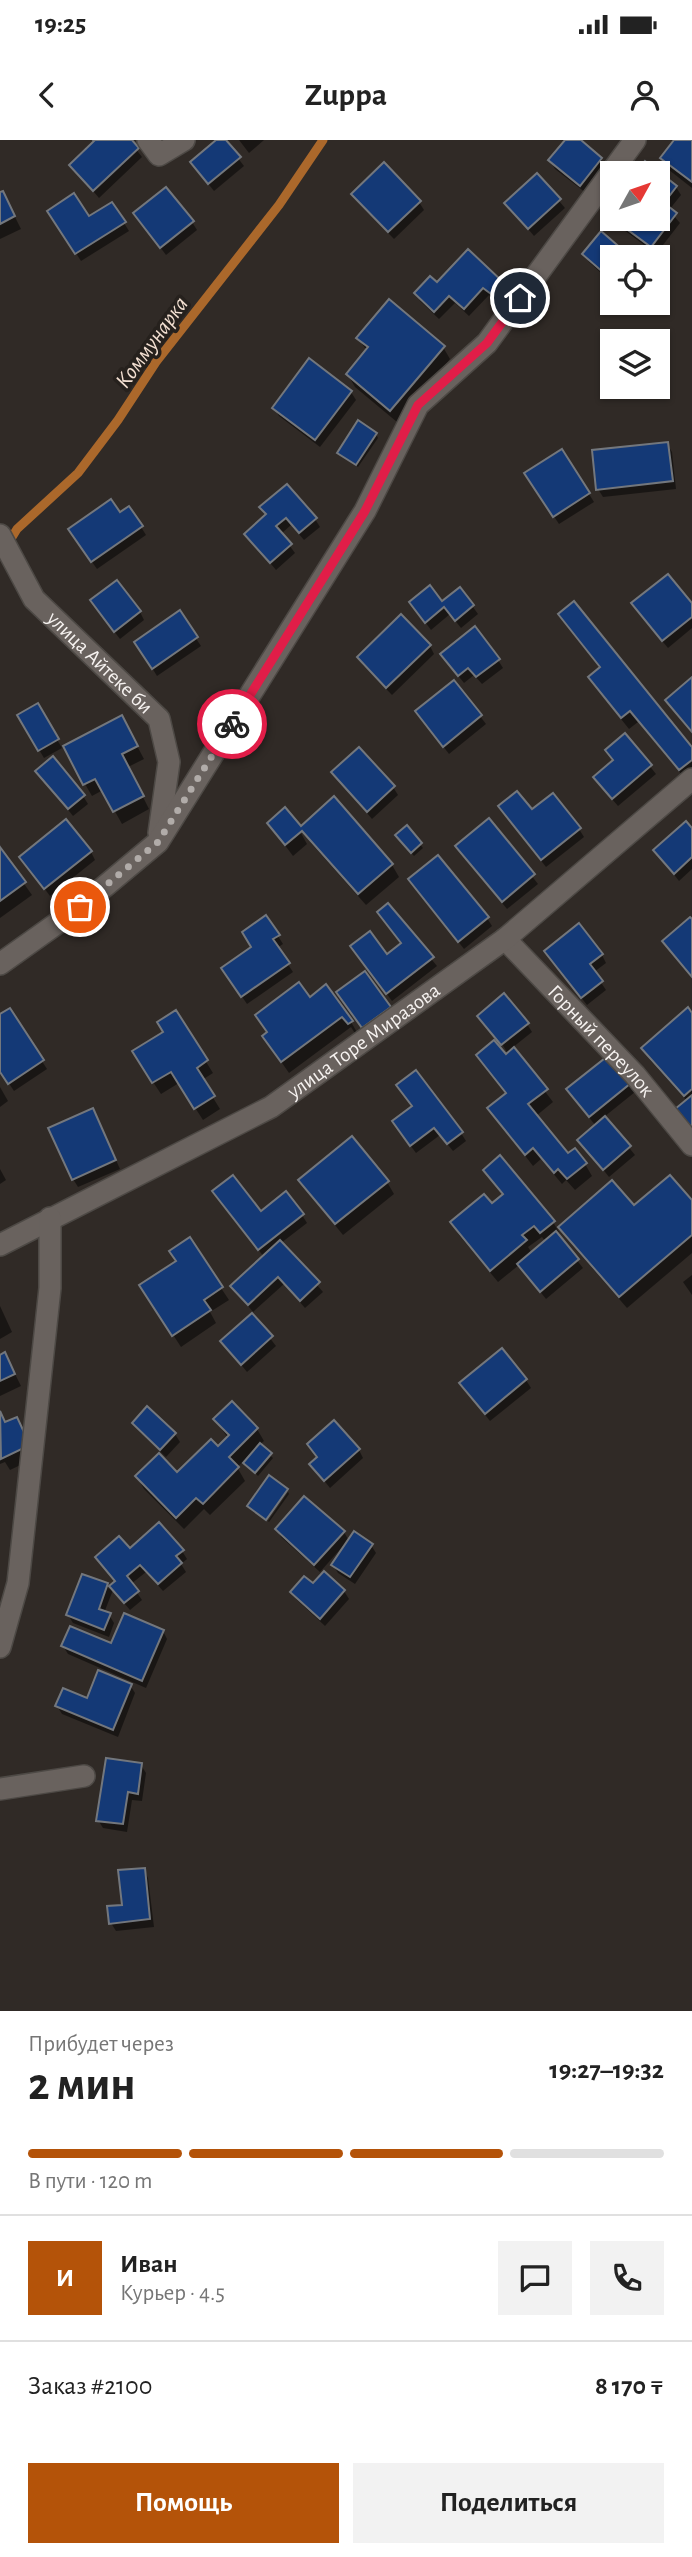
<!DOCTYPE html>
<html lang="ru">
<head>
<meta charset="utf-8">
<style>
  body { margin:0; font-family:"Alegreya Sans",sans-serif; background:#f2f2f2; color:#222; height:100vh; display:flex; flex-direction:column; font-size:26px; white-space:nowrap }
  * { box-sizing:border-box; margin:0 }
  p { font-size:23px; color:#767676 }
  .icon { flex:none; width:38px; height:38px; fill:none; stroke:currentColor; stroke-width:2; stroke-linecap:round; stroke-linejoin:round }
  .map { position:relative; height:1871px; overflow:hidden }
  .details { display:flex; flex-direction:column; background:#fff; flex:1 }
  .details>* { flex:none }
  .needle { width:46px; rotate:50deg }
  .fabs { position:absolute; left:600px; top:21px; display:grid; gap:14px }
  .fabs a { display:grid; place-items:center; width:70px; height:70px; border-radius:0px; background:#fff; box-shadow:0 2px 5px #0004; font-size:35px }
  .pin { position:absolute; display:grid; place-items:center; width:60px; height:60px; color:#fff; margin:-30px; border:4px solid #fff; border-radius:50%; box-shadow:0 2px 7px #0007 }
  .courier { position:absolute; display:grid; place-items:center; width:70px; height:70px; margin:-35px; border:5px solid #e11d48; border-radius:50%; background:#fff; color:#222; box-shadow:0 2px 9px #0007 }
  .overview em { font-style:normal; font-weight:600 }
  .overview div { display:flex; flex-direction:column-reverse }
  .overview { display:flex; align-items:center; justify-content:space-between; height:119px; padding:0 28px }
  h1 { font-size:46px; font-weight:600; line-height:52px }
  .bar { display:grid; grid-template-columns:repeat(4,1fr); gap:10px 7px; align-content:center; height:84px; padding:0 28px }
  .bar i { height:9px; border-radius:5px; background:#e0e0e0 }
  .bar .selected { background:#b45309 }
  .bar p { grid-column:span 4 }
  .line { display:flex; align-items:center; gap:18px; padding:0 28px; border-top:2px solid #e0e0e0 }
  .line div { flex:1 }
  .round { display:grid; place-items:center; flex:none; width:74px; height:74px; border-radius:0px; background:#f2f2f2 }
  .button { display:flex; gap:14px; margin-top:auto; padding:14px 28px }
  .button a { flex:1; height:80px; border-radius:0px; background:#b45309; color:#fff; font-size:28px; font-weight:600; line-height:80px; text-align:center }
  .button a+a { background:#f2f2f2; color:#222 }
  .status { display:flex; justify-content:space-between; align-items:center; height:49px; padding:0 35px; background:#fff; direction:ltr }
  .status svg { height:19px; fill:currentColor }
  header { display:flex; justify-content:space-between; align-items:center; height:91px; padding:0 28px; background:#fff; font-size:32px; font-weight:600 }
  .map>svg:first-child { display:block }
  .shadow { fill:#0007; fill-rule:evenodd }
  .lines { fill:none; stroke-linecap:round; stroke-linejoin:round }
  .stream { stroke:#ab682b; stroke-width:9 }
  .building { fill:#143976; stroke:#73777d; stroke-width:2 }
  .minor-casing { stroke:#4d4945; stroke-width:24 }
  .minor { stroke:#69625e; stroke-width:21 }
  .done { stroke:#b1aca9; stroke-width:7; stroke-dasharray:0 12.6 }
  .route { stroke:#e11d48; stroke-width:9 }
  .labels { text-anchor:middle; stroke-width:7; stroke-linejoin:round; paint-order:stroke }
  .street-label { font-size:21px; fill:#f6f2f0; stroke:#26211d }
  .water-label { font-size:23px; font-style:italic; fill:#f2dfd1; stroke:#26211d }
</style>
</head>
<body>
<div class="status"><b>19:25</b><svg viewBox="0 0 49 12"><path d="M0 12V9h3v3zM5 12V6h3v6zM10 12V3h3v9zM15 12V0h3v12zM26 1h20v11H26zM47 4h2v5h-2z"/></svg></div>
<header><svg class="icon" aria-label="back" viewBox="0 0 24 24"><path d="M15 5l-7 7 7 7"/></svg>Zuppa<svg class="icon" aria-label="person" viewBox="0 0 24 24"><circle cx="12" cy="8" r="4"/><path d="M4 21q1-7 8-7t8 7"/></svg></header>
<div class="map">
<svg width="692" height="1871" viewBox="0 0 692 1871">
  <rect width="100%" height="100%" fill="#302a26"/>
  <g class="shadow">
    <polygon points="92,0 129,0 142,17 99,58 71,25 95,3"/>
    <polygon points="219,0 224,0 244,26 214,51 197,30"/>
    <polygon points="239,0 264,0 249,13"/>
    <polygon points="567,0 578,0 601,19 606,27 586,53 555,29 550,20"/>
    <polygon points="676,0 692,0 692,48 669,30 662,18"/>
    <polygon points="645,23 676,47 681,55 669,70 680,83 656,114 612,81 607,73 612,66 612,79 658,79 658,33 637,33"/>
    <polygon points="537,35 565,68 534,96 506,63"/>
    <polygon points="0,54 9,65 21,89 0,99"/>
    <polygon points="353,54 419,62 424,70 394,99 358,62"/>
    <polygon points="135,74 192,82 197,90 166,115"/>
    <polygon points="54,79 89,79 124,83 129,91 81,121"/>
    <polygon points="601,94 629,117 612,117 612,143 589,122 584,114"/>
    <polygon points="501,143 506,151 496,162 489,155 469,176 455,163 439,179 420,161 416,153 437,145"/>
    <polygon points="358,198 443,207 450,219 397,282 355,247 348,235 367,211"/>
    <polygon points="351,252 356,260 320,307 279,276 274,268"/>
    <polygon points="376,294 378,298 358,327 339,313"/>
    <polygon points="667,304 672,312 676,349 603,357 598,349"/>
    <polygon points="531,342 589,354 594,362 559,384"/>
    <polygon points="262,368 315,379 320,387 304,400 291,385 281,394 295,413 276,430 246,394 266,376"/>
    <polygon points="120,375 141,387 146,395 97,429 75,398"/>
    <polygon points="460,449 478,474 461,488 450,474 431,490 411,463 442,463"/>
    <polygon points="692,466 692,488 668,508 638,472"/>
    <polygon points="97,469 140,472 144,480 120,499"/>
    <polygon points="179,473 201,506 157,536 141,510"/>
    <polygon points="560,475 692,609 692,637 687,641 638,582 629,589 597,549 590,537 601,528"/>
    <polygon points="401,477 430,506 434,514 392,555 363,525 359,517"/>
    <polygon points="498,520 503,528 482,544 474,535 464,543 447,522"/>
    <polygon points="454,542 486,584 449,614 417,572"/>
    <polygon points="37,566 62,608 44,618 19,576"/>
    <polygon points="128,589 144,619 128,627 149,669 122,684 103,650 92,656 85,644"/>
    <polygon points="625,595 656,634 618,666 600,645 614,622 607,610"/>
    <polygon points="37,631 83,656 88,664 73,676"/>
    <polygon points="333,633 393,647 398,655 372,679"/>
    <polygon points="532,672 579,689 584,697 546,727 505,674"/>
    <polygon points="489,681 538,744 507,769 462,714"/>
    <polygon points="269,684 297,686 307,704 293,716"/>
    <polygon points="406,688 423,708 414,716 399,699"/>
    <polygon points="692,690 692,729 679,741 655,710"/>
    <polygon points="304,691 392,725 399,737 366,765 311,703"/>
    <polygon points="0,710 32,755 0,778"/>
    <polygon points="91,712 95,720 50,756 21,717"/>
    <polygon points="410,740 487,778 492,786 464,809"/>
    <polygon points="388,766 437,826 392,861 357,814 387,816 402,804"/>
    <polygon points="278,796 283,804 277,808 293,832 247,864 223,829"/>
    <polygon points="602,815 606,823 594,832 606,850 587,865 551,819"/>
    <polygon points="309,859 351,882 358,894 356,895 351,887 289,933 264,897"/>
    <polygon points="9,870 47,929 14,951 0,930 0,876"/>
    <polygon points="175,872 213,933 202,940 220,969 203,980 179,943 161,954 141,924 165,893"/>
    <polygon points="692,875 692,990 684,981 687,961 650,920 643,908"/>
    <polygon points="479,876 527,884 532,892 512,908 553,962 536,976 568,1016 585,1024 592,1036 575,1050 566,1040 562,1044 541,1019 533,1026 489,969 507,954 478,915 509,920 508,914 498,897 495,898"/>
    <polygon points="630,944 635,952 604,977 635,1015 609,1037 580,1000 596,986 573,958"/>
    <polygon points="0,947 8,961 0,967"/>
    <polygon points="414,968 461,993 466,1001 453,1011 440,995 416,1013 399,990"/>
    <polygon points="97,978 120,1029 78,1047 73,1039"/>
    <polygon points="0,1029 6,1040 0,1044"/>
    <path d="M485,1030L553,1082L560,1094L558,1096L583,1128L546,1159L519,1125L498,1142L459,1095L452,1083L491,1065L503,1056ZM542,1097L546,1102L532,1113L528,1107Z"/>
    <polygon points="301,1040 387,1042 394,1054 343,1095 308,1052"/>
    <polygon points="219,1059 260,1073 302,1075 307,1083 281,1103 323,1152 305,1168 284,1144 253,1172 232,1146 264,1117"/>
    <polygon points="692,1063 692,1113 627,1168 567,1099 561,1087 633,1068"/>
    <polygon points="189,1100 229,1160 210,1172 216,1183 181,1207 149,1158 177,1122"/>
    <polygon points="692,1135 692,1155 683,1142"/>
    <polygon points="0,1166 12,1192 0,1199"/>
    <polygon points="252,1175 276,1206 247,1232 222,1201"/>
    <polygon points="0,1217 11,1226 21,1246 0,1256"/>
    <polygon points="526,1240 531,1248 490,1281 466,1251"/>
    <polygon points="0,1272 6,1284 35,1318 10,1330 5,1322 0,1324"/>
    <polygon points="215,1280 257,1289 264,1301 259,1305 273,1318 258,1336 244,1321 237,1327 245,1341 210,1375 204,1369 184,1389 144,1349 137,1337 177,1335 218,1308 228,1298"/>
    <polygon points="134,1283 175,1294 180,1302 166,1317 139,1291"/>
    <polygon points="309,1305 359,1310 363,1318 330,1348 311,1324 318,1318"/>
    <polygon points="288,1352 289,1354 269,1382 268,1381"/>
    <polygon points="277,1389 344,1392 349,1401 371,1405 376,1413 355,1444 338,1433 333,1425 345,1407 343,1406 320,1432 281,1397"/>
    <polygon points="130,1411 182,1411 187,1419 181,1424 186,1432 163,1451 146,1432 131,1444 142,1460 130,1470 113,1450 104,1473 109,1475 114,1483 109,1497 73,1483 68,1475 107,1445 109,1449 116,1442 97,1418"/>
    <polygon points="313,1446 344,1451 349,1459 325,1486 297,1460 292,1452"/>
    <polygon points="163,1491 167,1499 146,1548 68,1514 63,1506 112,1506"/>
    <polygon points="130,1545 135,1553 118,1597 62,1574 57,1566 88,1560"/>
    <polygon points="141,1625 146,1633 142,1661 132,1660 127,1692 103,1688 98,1680"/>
    <polygon points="144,1729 148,1738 154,1787 116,1791 111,1783 124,1766"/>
  </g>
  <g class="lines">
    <polyline class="stream" points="6,407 17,389 78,333 118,280 156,222 279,65 323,0"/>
  </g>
  <g class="building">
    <polygon points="93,0 132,0 139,8 93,51 69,25 94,1"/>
    <polygon points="216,0 226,0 241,17 208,44 190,22"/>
    <polygon points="565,0 581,0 602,18 580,46 548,20"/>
    <polygon points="674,0 692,0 692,42 660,18"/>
    <polygon points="645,21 677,46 664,63 677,73 651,107 613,79 658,79 658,33 635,33"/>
    <polygon points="384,22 421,61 388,92 351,54"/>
    <polygon points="537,33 561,59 528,89 504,63"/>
    <polygon points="166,47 194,81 160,108 133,73"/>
    <polygon points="3,51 15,76 0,84 0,52"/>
    <polygon points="74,53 89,76 112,62 126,82 75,114 47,71"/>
    <polygon points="601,91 631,117 612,117 612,140 582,114"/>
    <polygon points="468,109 503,142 491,154 483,148 464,169 449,156 434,172 414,153 430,136 437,142"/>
    <polygon points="389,159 445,206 390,271 346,234 368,207 356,198"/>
    <polygon points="309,218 352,251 315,300 272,268"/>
    <polygon points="358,280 377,293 356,325 337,313"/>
    <polygon points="668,302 673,341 596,350 592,310"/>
    <polygon points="562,309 590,353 553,377 524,333"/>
    <polygon points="287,344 317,378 299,393 286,378 276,386 292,404 270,423 244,394 266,374 259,367"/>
    <polygon points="111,359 120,372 129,366 143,386 91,422 68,389"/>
    <polygon points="668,434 692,463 692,477 662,501 631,463"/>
    <polygon points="117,440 141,471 114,492 90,460"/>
    <polygon points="430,445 442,461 460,447 474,465 455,481 444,467 425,483 409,462"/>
    <polygon points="574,461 692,607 692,620 679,630 630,571 621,578 588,537 600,527 558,474"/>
    <polygon points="180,470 198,497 152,529 134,502"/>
    <polygon points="401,474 431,505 386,548 357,517"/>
    <polygon points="475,486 500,519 476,537 468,528 458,536 440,514"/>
    <polygon points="692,537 692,592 665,560"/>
    <polygon points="454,540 482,575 443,607 415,571"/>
    <polygon points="38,563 59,599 38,611 17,575"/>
    <polygon points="122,575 138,606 122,614 144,656 113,672 95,639 83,645 63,606"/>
    <polygon points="625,593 652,625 612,659 593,637 613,620 605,610"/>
    <polygon points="359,607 395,646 367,672 331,632"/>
    <polygon points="53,616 85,655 68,669 35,631"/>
    <polygon points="517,651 532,669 553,653 581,688 541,720 498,666"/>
    <polygon points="334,656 393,724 358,754 302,691 285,705 267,683 285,667 301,686"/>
    <polygon points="489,678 535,734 502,762 455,706"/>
    <polygon points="66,679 92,711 44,749 19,717"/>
    <polygon points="686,681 692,688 692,717 674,734 653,710"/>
    <polygon points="407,685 422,703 411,713 395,695"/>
    <polygon points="0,707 26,742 0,761"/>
    <polygon points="438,715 489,777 458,802 408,739"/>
    <polygon points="388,763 434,817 386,854 350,806 370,791 387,814 401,803 377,772"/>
    <polygon points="266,775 280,795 273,799 290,823 241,857 221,828 251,807 242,792"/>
    <polygon points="690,777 692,779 692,837 662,801"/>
    <polygon points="579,783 603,814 590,824 603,841 581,858 544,811"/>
    <polygon points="365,831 391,867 362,888 336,852"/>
    <polygon points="299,842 310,857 326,844 353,881 348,884 342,877 281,922 262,896 267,892 255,875"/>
    <polygon points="504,853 529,883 501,905 477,876"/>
    <polygon points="688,867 692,873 692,949 684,956 641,908"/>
    <polygon points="10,868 44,920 8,944 0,932 0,874"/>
    <polygon points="176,870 208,920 197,928 215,956 194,969 171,932 152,943 132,911 163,892 157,882"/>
    <polygon points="494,900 506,914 514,907 548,949 528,964 568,1013 575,1008 587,1023 567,1039 558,1029 554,1033 533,1008 525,1015 487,968 506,953 476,915"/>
    <polygon points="609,915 631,943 589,977 566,949"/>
    <polygon points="416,930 463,992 447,1004 434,988 410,1006 392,981 412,966 396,945"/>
    <polygon points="692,955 692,988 675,969"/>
    <polygon points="93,968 116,1020 72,1040 48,988"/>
    <polygon points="605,976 631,1006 603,1030 577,1000"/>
    <polygon points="352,996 389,1041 335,1084 298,1040"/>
    <polygon points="500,1015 555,1081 540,1093 534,1086 522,1095 527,1100 490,1131 450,1082 484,1054 492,1063 503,1054 483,1030"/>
    <polygon points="233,1035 261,1071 286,1051 304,1074 258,1110 212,1051"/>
    <polygon points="670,1035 692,1060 692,1095 619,1157 558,1087 612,1040 634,1065"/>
    <polygon points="556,1091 579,1119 540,1152 517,1124"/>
    <polygon points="190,1097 223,1147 204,1160 211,1170 172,1196 139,1145 176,1121 169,1111"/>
    <polygon points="280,1100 320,1142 300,1161 278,1137 248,1165 230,1146"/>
    <polygon points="252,1173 273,1196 241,1225 220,1201"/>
    <polygon points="502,1208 527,1239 485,1274 459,1243"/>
    <polygon points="5,1212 15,1234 0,1241 0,1215"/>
    <polygon points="232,1261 258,1288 229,1317 239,1327 203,1364 196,1358 176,1378 135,1336 159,1313 177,1332 211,1299 218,1306 229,1295 213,1279"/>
    <polygon points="147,1266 176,1293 160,1310 132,1283"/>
    <polygon points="0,1271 5,1282 17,1277 30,1305 1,1319"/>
    <polygon points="334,1280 360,1309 324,1341 309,1324 317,1317 307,1304"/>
    <polygon points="260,1303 272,1313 255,1333 243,1323"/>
    <polygon points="269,1335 288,1349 266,1380 247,1366"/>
    <polygon points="304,1356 345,1391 314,1425 275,1389"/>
    <polygon points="159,1382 184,1410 176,1416 182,1423 158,1444 140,1425 127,1436 139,1451 124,1463 109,1446 115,1441 95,1417 119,1396 130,1408"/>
    <polygon points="354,1391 373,1404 350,1437 331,1425"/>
    <polygon points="324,1431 345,1450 320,1479 290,1452 304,1436 313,1443"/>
    <polygon points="82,1434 108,1443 99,1469 111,1473 104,1490 66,1475"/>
    <polygon points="124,1473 164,1490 142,1541 61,1506 70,1486 111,1503"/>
    <polygon points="98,1530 132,1544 113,1590 55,1566 63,1548 87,1558"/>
    <polygon points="106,1618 142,1623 138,1654 128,1652 123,1684 96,1681"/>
    <polygon points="145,1728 150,1779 109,1784 107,1766 122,1765 118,1730"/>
  </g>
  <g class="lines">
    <g class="minor-casing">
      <g id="minor">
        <polyline points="148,0 159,15 184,0"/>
        <path id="s1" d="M0,395L34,459L159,579L169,622L159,693"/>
        <path id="s2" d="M505,799L635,935L692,1005"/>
        <polyline points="0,824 80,767 158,702 365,371 418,265 487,203 635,0"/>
        <path id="s3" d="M0,1105L271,967L505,799L692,639"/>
        <polyline points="0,1507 18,1443 50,1148 50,1078"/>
        <polyline points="0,1649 84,1636"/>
      </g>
    </g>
    <use href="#minor" class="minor"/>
  </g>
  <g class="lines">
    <polyline class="done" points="80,767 158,702 232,584"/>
    <polyline class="route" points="232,584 365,371 418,265 487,203 520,158"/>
  </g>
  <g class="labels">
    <g class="street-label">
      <text dy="7" stroke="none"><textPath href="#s1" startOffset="164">улица Айтеке би</textPath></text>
      <text dy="7" stroke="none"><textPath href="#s3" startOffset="418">улица Торе Миразова</textPath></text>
      <text dy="7" stroke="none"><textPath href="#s2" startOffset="140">Горный переулок</textPath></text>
    </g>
    <g class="water-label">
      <text transform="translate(151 202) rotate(-54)" y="8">Коммунарка</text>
    </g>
  </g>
</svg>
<div class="fabs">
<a><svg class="needle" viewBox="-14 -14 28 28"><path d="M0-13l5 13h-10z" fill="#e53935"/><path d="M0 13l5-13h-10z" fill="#767676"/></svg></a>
<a><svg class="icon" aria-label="locate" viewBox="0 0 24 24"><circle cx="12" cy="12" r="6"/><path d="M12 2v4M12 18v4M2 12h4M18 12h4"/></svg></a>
<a><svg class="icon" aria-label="layers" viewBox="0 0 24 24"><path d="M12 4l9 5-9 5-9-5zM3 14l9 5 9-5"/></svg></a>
</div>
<div class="pin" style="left:80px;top:767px;background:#ea580c"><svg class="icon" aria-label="bag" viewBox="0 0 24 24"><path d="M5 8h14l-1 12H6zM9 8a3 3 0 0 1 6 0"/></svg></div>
<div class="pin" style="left:520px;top:158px;background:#1f2937"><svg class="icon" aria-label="home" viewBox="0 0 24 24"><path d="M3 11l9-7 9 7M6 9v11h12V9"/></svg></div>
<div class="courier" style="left:232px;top:584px"><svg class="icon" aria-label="bike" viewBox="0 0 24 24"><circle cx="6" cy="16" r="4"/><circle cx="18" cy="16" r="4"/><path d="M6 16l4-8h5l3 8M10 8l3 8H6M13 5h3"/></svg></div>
</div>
<section class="details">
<div class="overview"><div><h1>2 мин</h1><p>Прибудет через</p></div><em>19:27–19:32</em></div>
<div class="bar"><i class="selected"></i><i class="selected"></i><i class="selected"></i><i></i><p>В пути · 120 m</p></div>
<div class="line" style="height:126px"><b class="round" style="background:#b45309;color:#fff">И</b><div><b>Иван</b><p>Курьер · 4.5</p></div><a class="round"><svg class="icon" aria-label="chat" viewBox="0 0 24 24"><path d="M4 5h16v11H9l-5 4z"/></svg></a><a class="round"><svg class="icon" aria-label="phone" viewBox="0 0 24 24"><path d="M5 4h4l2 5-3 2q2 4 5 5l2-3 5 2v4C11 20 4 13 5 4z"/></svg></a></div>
<div class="line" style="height:91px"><div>Заказ #2100</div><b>8 170 ₸</b></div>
<div class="button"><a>Помощь</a><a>Поделиться</a></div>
</section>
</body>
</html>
